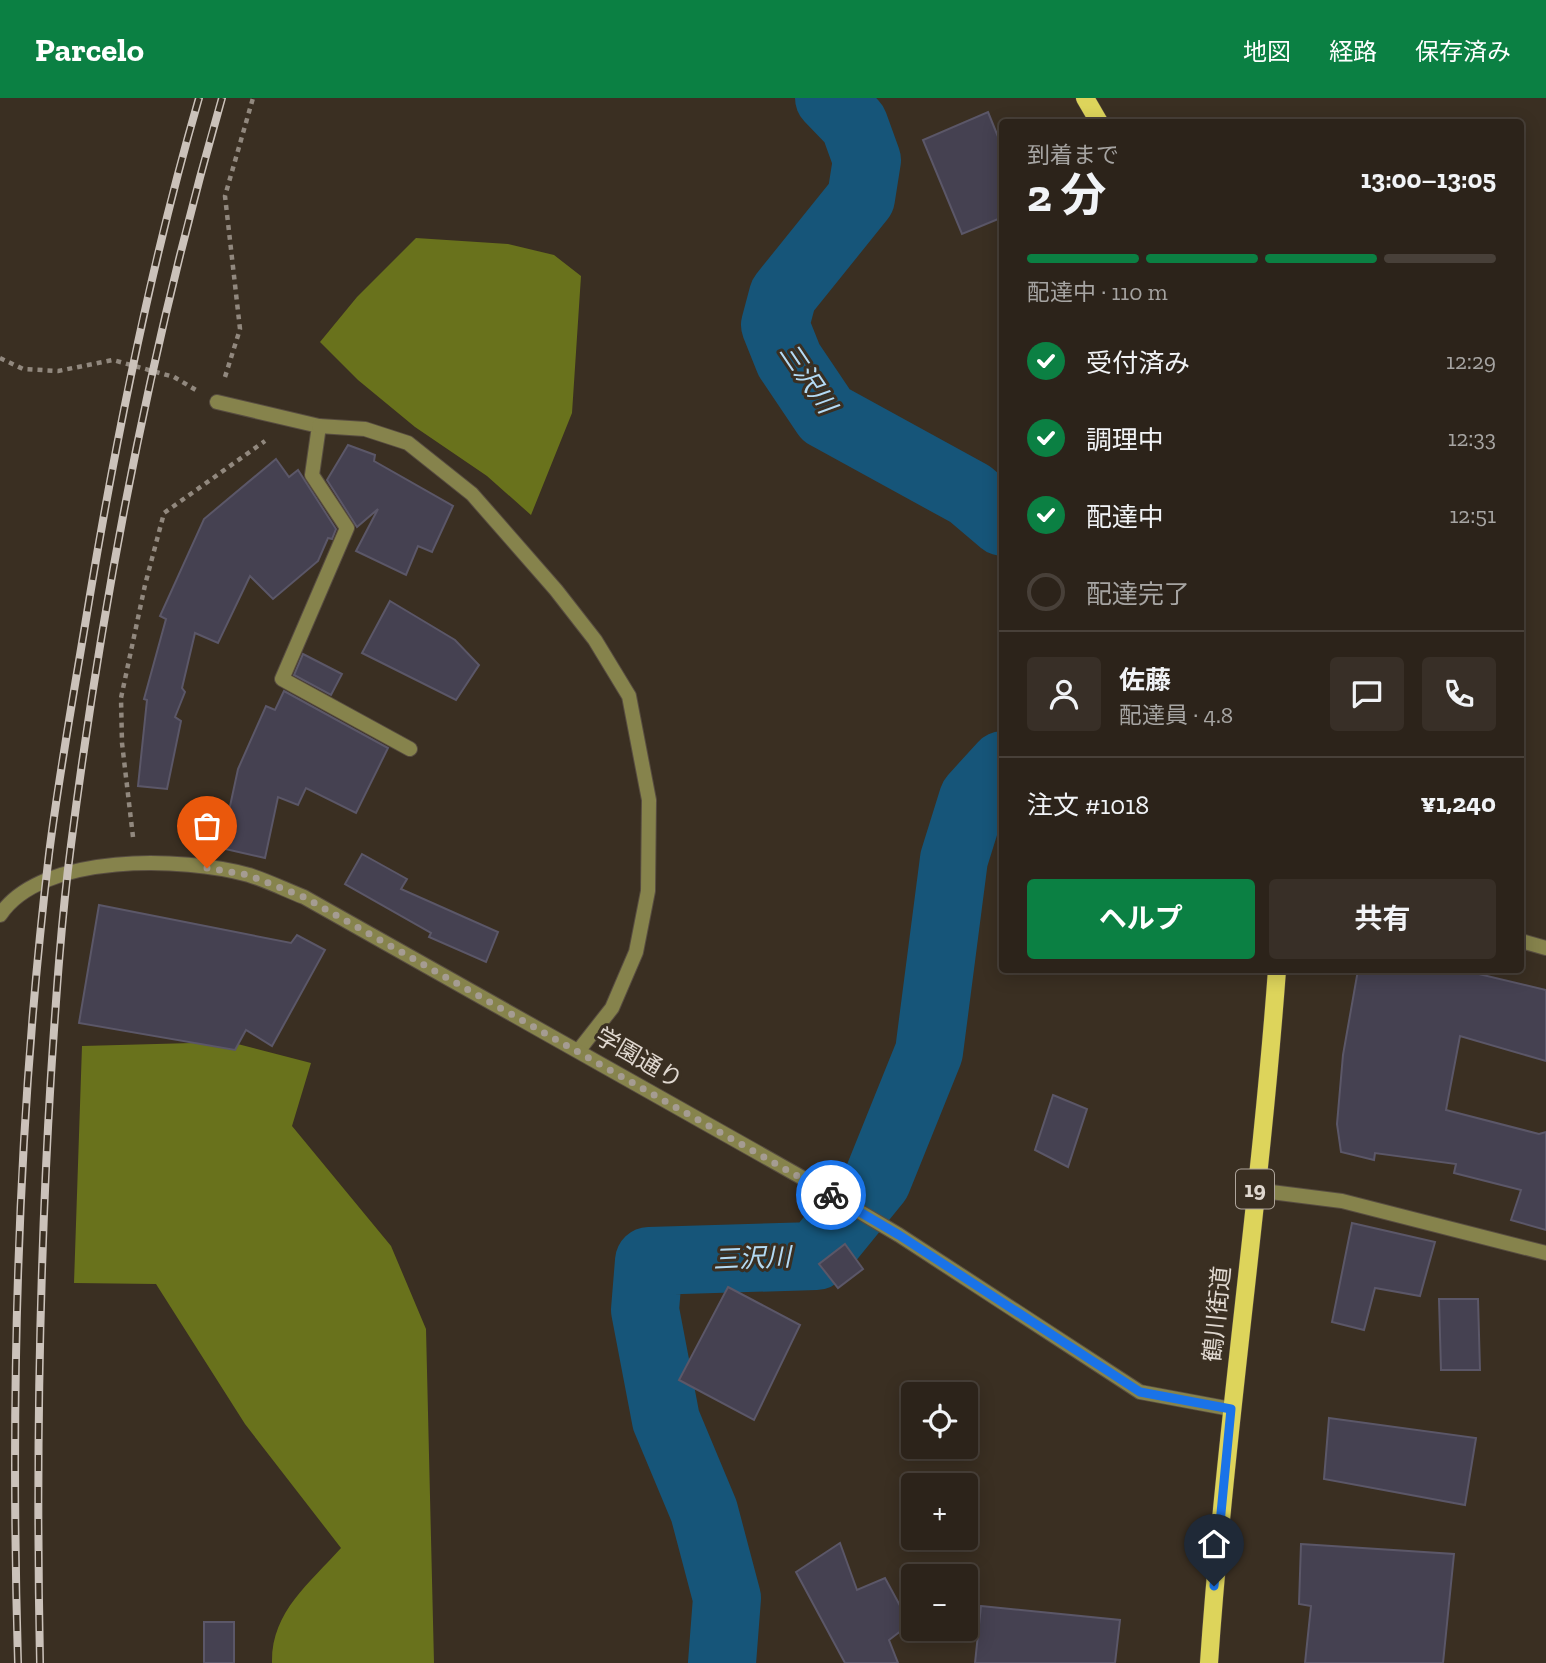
<!DOCTYPE html>
<html lang="ja">
<head>
<meta charset="utf-8">
<style>
  body { margin:0; font-family:"Zilla Slab","Noto Sans JP",serif; background:#382f27; color:#f1f3f6; height:100vh; display:flex; flex-direction:column; font-size:26px; white-space:nowrap }
  * { box-sizing:border-box; margin:0 }
  p { font-size:23px; color:#a6a4a2 }
  .icon { flex:none; width:38px; height:38px; fill:none; stroke:currentColor; stroke-width:2; stroke-linecap:round; stroke-linejoin:round }
  .map { position:relative; flex:1; overflow:hidden }
  .details { position:absolute; left:999px; top:21px; width:525px; height:854px; display:flex; flex-direction:column; background:#2c231a; border-radius:7px; box-shadow:0 4px 18px #0003,0 0 0 2px #484039 }
  .details>* { flex:none }
  .buttons { position:absolute; left:901px; top:1284px; display:grid; gap:14px }
  .buttons a { display:grid; place-items:center; width:77px; height:77px; border-radius:7px; background:#2c231a; box-shadow:0 4px 18px #0003,0 0 0 2px #484039; font-size:35px }
  .pin { position:absolute; display:grid; place-items:center; width:60px; height:60px; color:#fff; margin:-72px -30px; border-radius:50% 50% 50% 0; rotate:-45deg; box-shadow:0 0 7px #0007 }
  .pin .icon { rotate:45deg }
  .courier { position:absolute; display:grid; place-items:center; width:70px; height:70px; margin:-35px; border:5px solid #1a73e8; border-radius:50%; background:#fff; color:#222; box-shadow:0 2px 9px #0007 }
  .summary em { font-style:normal; font-weight:700 }
  .summary div { display:flex; flex-direction:column-reverse }
  .summary { display:flex; align-items:center; justify-content:space-between; height:119px; padding:0 28px }
  h1 { font-size:46px; font-weight:700; line-height:52px }
  .bar { display:grid; grid-template-columns:repeat(4,1fr); gap:10px 7px; align-content:center; height:84px; padding:0 28px }
  .bar i { height:9px; border-radius:5px; background:#484039 }
  .bar .current { background:#0b8043 }
  .bar p { grid-column:span 4 }
  .line { display:flex; align-items:center; gap:18px; padding:0 28px; border-top:2px solid #484039 }
  .line div { flex:1 }
  .round { display:grid; place-items:center; flex:none; width:74px; height:74px; border-radius:7px; background:#382f27 }
  ol { padding:0 28px; list-style:none }
  li { display:flex; align-items:center; gap:21px; height:77px }
  li p { margin-inline-start:auto }
  li .icon { padding:7px; border-radius:50%; background:#0b8043; color:#fff; stroke-width:4 }
  li:last-child { color:#a6a4a2 }
  li i { width:38px; height:38px; border:4px solid #484039; border-radius:50% }
  .primary-button { display:flex; gap:14px; margin-top:auto; padding:14px 28px }
  .primary-button a { flex:1; height:80px; border-radius:7px; background:#0b8043; color:#fff; font-size:28px; font-weight:700; line-height:80px; text-align:center }
  .primary-button a+a { background:#382f27; color:#f1f3f6 }
  header { display:flex; align-items:center; gap:42px; box-sizing:border-box; height:98px; padding:0 35px; background:#0b8043; color:#fff }
  header strong { font-size:33px }
  nav { display:flex; gap:38px; margin-inline-start:auto; font-size:24px }
  .map>svg:first-child { display:block }
  .forest { fill:#69721c }
  .lines { fill:none; stroke-linecap:round; stroke-linejoin:round }
  .river { stroke:#165579; stroke-width:68 }
  .building { fill:#454151; stroke:#5b5768; stroke-width:2 }
  .lane-casing { stroke:#584d41; stroke-width:16 }
  .street-casing { stroke:#584d41; stroke-width:16 }
  .primary-casing { stroke:#584d41; stroke-width:19 }
  .path { stroke:#91887e; stroke-width:4.5; stroke-dasharray:5 5; stroke-linecap:butt }
  .lane { stroke:#86834c; stroke-width:14 }
  .street { stroke:#86834c; stroke-width:14 }
  .primary { stroke:#ddd45b; stroke-width:18 }
  .rail-casing { stroke:#cbc2ba; stroke-width:8 }
  .rail { stroke:#3a2f22; stroke-width:5; stroke-dasharray:16; stroke-linecap:butt }
  .done { stroke:#a59c92; stroke-width:7; stroke-dasharray:0 12.6 }
  .route { stroke:#1a73e8; stroke-width:9 }
  .labels { text-anchor:middle; stroke-width:6; stroke-linejoin:round; paint-order:stroke }
  .shield { fill:#3a2f22; stroke:#aea59b; stroke-width:2 }
  .shield-label { font-size:23px; font-weight:bold; fill:#dfd7cf }
  .street-label { font-size:24px; fill:#dfd7cf; stroke:#3a2f22 }
  .water-label { font-size:26px; font-style:italic; fill:#b3daf4; stroke:#3a2f22 }
</style>
</head>
<body>
<header>
<strong>Parcelo</strong>
<nav><a>地図</a><a>経路</a><a>保存済み</a></nav>
</header>
<div class="map">
<svg width="1546" height="1565" viewBox="0 0 1546 1565">
  <rect width="100%" height="100%" fill="#3a2f22"/>
  <g class="forest">
    <polygon points="416,140 508,146 554,157 581,178 572,315 531,417 487,378 415,329 358,282 320,244 357,199"/>
    <path d="M230,944L311,965L292,1028L391,1148L426,1231L434,1565H272C271,1514 309,1486 341,1450L245,1326L156,1186L74,1185L82,948Z"/>
  </g>
  <g class="lines">
    <g class="river">
      <polyline points="829,0 854,26 867,62 861,100 783,197 775,227 789,262 826,317 970,396 1003,424"/>
      <polyline points="722,1565 727,1500 704,1413 666,1322 645,1212 649,1163 816,1158 877,1083 929,954 954,761 973,700 1003,667"/>
    </g>
  </g>
  <g class="building">
    <polygon points="988,14 1003,51 1003,119 962,136 923,42"/>
    <polygon points="348,347 375,357 374,363 453,408 432,454 418,448 406,477 356,453 378,411 357,429 327,382"/>
    <polygon points="276,361 289,379 298,372 336,431 332,441 328,440 318,463 273,501 250,478 218,545 195,535 182,590 185,594 175,619 181,623 167,691 138,688 147,602 144,601 166,521 160,518 204,421"/>
    <polygon points="390,503 455,542 479,567 456,602 362,555"/>
    <polygon points="303,556 342,576 331,597 294,577"/>
    <polygon points="284,593 388,650 356,715 306,690 298,707 278,699 265,760 221,750 238,671 266,608 275,612"/>
    <polygon points="362,756 407,781 401,791 498,834 486,864 429,839 431,835 345,786"/>
    <polygon points="99,807 291,845 297,837 325,852 272,948 246,932 235,952 79,925"/>
    <polygon points="1358,872 1462,872 1546,892 1546,963 1460,938 1446,1012 1539,1036 1546,1034 1546,1132 1511,1122 1521,1092 1454,1075 1456,1066 1375,1055 1374,1062 1341,1054 1337,1026 1343,957"/>
    <polygon points="1053,997 1087,1011 1068,1069 1035,1052"/>
    <polygon points="1352,1125 1435,1144 1420,1198 1375,1190 1364,1232 1332,1224"/>
    <polygon points="845,1146 863,1171 838,1190 819,1166"/>
    <polygon points="728,1189 800,1227 754,1322 679,1282"/>
    <polygon points="1439,1201 1478,1201 1480,1272 1441,1272"/>
    <polygon points="1329,1320 1476,1340 1465,1407 1324,1381"/>
    <polygon points="840,1445 857,1492 885,1480 910,1526 889,1542 898,1565 845,1565 796,1474"/>
    <polygon points="1301,1446 1454,1456 1443,1565 1305,1565 1311,1508 1299,1506"/>
    <polygon points="981,1508 1120,1522 1115,1565 975,1565"/>
    <rect x="204" y="1524" width="30" height="41"/>
  </g>
  <g class="lines">
    <g class="lane-casing">
      <g id="lane">
        <polyline points="217,304 319,328 312,377 347,430 282,581 410,651"/>
        <polyline points="319,328 365,331 408,345 472,396 556,492 595,542 629,598 649,702 648,793 636,854 612,910 579,952"/>
      </g>
    </g>
    <g class="street-casing">
      <g id="street">
        <path d="M0,817C42,754 184,759 249,777C268,783 286,792 304,799L801,1079L899,1137L1140,1294L1231,1311"/>
        <polyline points="1521,843 1546,850"/>
        <polyline points="1255,1092 1342,1103 1546,1155"/>
      </g>
    </g>
    <g class="primary-casing">
      <g id="primary">
        <polyline points="1085,0 1099,24"/>
        <path d="M1209,1565C1225,1333 1260,1103 1277,872"/>
      </g>
    </g>
    <g class="path">
      <polyline points="0,260 23,271 58,273 113,262 174,279 196,292"/>
      <polyline points="225,279 240,231 225,98 253,0"/>
      <polyline points="133,739 122,645 121,600 145,487 164,415 265,343"/>
    </g>
    <use href="#lane" class="lane"/>
    <use href="#street" class="street"/>
    <use href="#primary" class="primary"/>
    <g class="rail-casing">
      <g id="rail">
        <path d="M18,1565C10,1295 17,1024 49,756C60,669 76,583 90,497C118,330 152,162 199,0"/>
        <path d="M40,1565C36,1369 39,1173 51,977C56,901 61,824 71,747C103,496 152,244 222,0"/>
      </g>
    </g>
    <use href="#rail" class="rail"/>
  </g>
  <g class="lines">
    <polyline class="done" points="207,770 248,777 304,799 831,1097"/>
    <polyline class="route" points="831,1097 899,1137 1140,1294 1231,1311 1214,1488"/>
  </g>
  <g class="labels">
    <rect class="shield" x="1236" y="1071.5" width="38" height="39" rx="5"/>
    <g class="shield-label">
      <text x="1255" y="1099">19</text>
    </g>
    <g class="street-label">
      <text transform="translate(639 960) rotate(30)" y="8">学園通り</text>
      <text transform="translate(1217 1216) rotate(-84)" y="8">鶴川街道</text>
    </g>
    <g class="water-label">
      <text transform="translate(808 280) rotate(56)" y="9">三沢川</text>
      <text transform="translate(752 1160) rotate(-2)" y="9">三沢川</text>
    </g>
  </g>
</svg>
<div class="buttons">
<a><svg class="icon" aria-label="locate" viewBox="0 0 24 24"><circle cx="12" cy="12" r="6"/><path d="M12 2v4M12 18v4M2 12h4M18 12h4"/></svg></a>
<a>+</a>
<a>−</a>
</div>
<div class="pin" style="left:207px;top:770px;background:#ea580c"><svg class="icon" aria-label="bag" viewBox="0 0 24 24"><path d="M5 8h14l-1 12H6zM9 8a3 3 0 0 1 6 0"/></svg></div>
<div class="pin" style="left:1214px;top:1488px;background:#1f2937"><svg class="icon" aria-label="home" viewBox="0 0 24 24"><path d="M3 11l9-7 9 7M6 9v11h12V9"/></svg></div>
<div class="courier" style="left:831px;top:1097px"><svg class="icon" aria-label="bike" viewBox="0 0 24 24"><circle cx="6" cy="16" r="4"/><circle cx="18" cy="16" r="4"/><path d="M6 16l4-8h5l3 8M10 8l3 8H6M13 5h3"/></svg></div>
<section class="details">
<div class="summary"><div><h1>2 分</h1><p>到着まで</p></div><em>13:00–13:05</em></div>
<div class="bar"><i class="current"></i><i class="current"></i><i class="current"></i><i></i><p>配達中 · 110 m</p></div>
<ol>
<li><svg class="icon" aria-label="check" viewBox="0 0 24 24"><path d="M5 12l5 5 9-10"/></svg>受付済み<p>12:29</p></li>
<li><svg class="icon" aria-label="check" viewBox="0 0 24 24"><path d="M5 12l5 5 9-10"/></svg>調理中<p>12:33</p></li>
<li><svg class="icon" aria-label="check" viewBox="0 0 24 24"><path d="M5 12l5 5 9-10"/></svg>配達中<p>12:51</p></li>
<li><i></i>配達完了</li>
</ol>
<div class="line" style="height:126px"><a class="round"><svg class="icon" aria-label="person" viewBox="0 0 24 24"><circle cx="12" cy="8" r="4"/><path d="M4 21q1-7 8-7t8 7"/></svg></a><div><b>佐藤</b><p>配達員 · 4.8</p></div><a class="round"><svg class="icon" aria-label="chat" viewBox="0 0 24 24"><path d="M4 5h16v11H9l-5 4z"/></svg></a><a class="round"><svg class="icon" aria-label="phone" viewBox="0 0 24 24"><path d="M5 4h4l2 5-3 2q2 4 5 5l2-3 5 2v4C11 20 4 13 5 4z"/></svg></a></div>
<div class="line" style="height:91px"><div>注文 #1018</div><b>¥1,240</b></div>
<div class="primary-button"><a>ヘルプ</a><a>共有</a></div>
</section>
</div>
</body>
</html>
